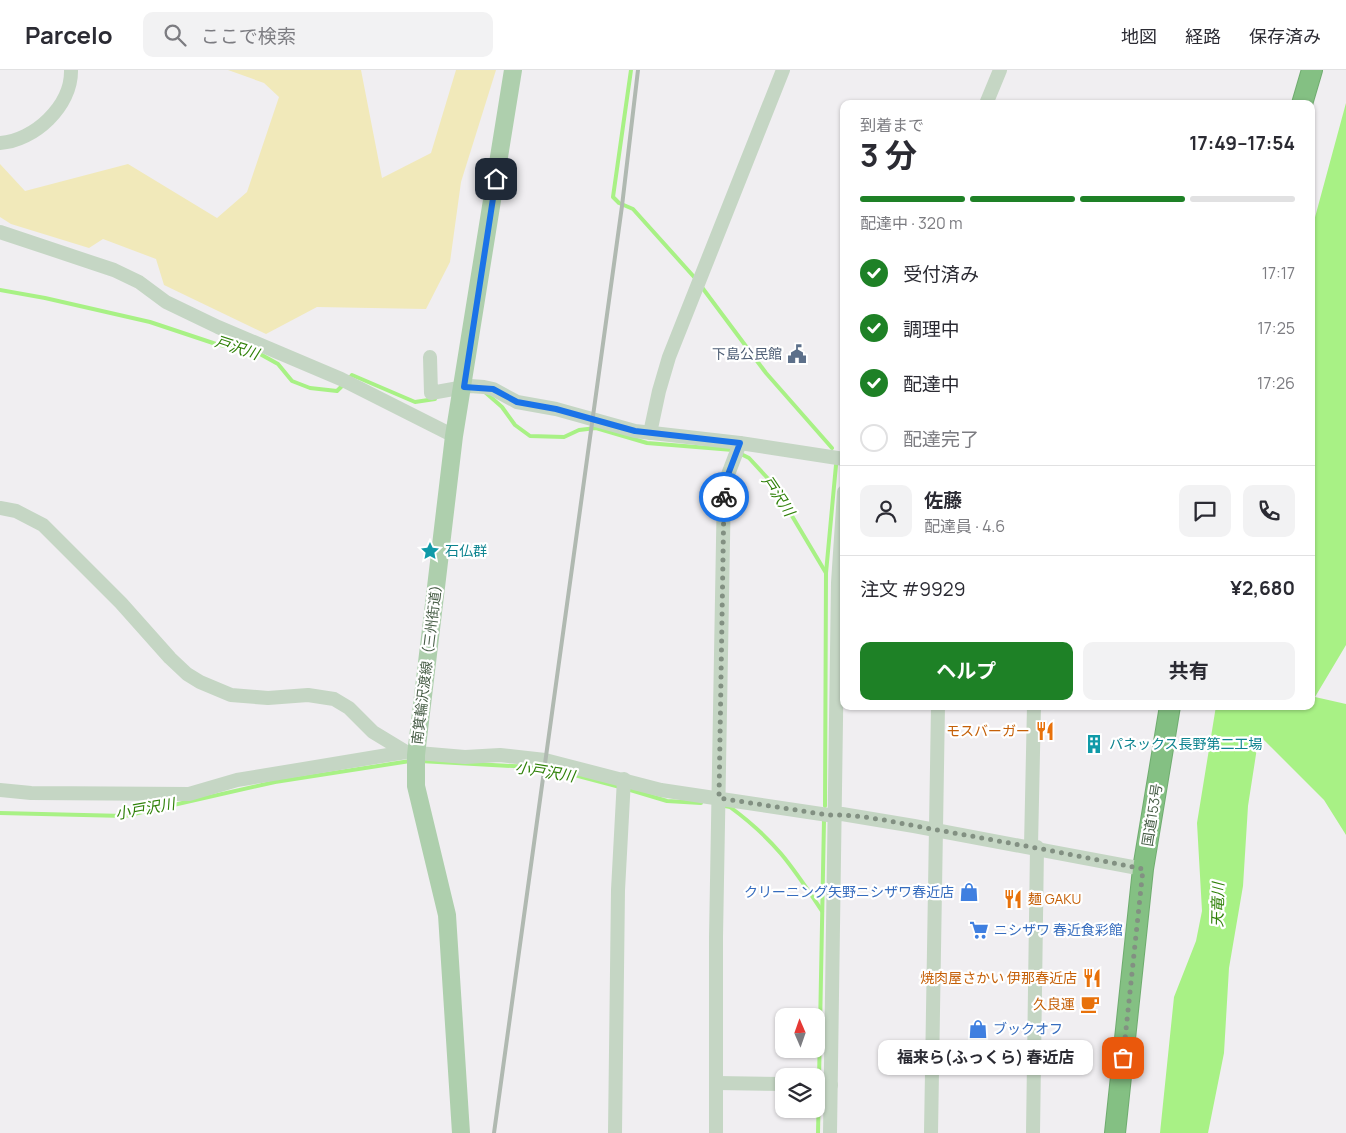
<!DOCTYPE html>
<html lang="ja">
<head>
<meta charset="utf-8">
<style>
  body { margin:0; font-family:Manrope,"Noto Sans JP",sans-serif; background:#f2f2f3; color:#2b2b33; height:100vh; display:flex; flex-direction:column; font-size:19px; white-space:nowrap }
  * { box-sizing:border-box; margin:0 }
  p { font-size:16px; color:#7c7c81 }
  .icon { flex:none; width:28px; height:28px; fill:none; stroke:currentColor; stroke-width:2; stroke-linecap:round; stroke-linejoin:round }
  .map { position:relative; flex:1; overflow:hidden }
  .details { position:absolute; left:840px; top:30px; width:475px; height:610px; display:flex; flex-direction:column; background:#fff; border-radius:10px; box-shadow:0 1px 4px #0004 }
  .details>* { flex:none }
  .needle { width:32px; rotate:358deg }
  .controls { position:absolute; left:775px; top:938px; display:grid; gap:10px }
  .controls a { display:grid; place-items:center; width:50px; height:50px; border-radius:10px; background:#fff; box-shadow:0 1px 4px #0004; font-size:25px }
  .pin { position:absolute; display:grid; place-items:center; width:42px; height:42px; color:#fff; margin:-21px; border-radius:10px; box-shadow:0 2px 8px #0006 }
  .courier { position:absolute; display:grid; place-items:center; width:50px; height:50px; margin:-25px; border:4px solid #1a73e8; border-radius:50%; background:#fff; color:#222; box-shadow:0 1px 6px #0007 }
  .bubble { position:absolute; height:35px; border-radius:10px; background:#fff; box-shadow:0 1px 4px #0004; font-size:16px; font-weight:700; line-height:35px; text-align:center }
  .overview em { font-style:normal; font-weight:700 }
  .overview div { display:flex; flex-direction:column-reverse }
  .overview { display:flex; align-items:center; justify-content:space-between; height:85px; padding:0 20px }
  h1 { font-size:32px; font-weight:700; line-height:38px }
  .bar { display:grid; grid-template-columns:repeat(4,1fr); gap:8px 5px; align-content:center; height:60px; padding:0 20px }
  .bar i { height:6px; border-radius:4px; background:#e1e1e2 }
  .bar .on { background:#1e8126 }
  .bar p { grid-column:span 4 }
  .line { display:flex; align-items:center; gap:12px; padding:0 20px; border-top:1px solid #e1e1e2 }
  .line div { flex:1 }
  .round { display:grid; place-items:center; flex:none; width:52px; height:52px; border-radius:10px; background:#f2f2f3 }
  ol { padding:0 20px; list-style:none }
  li { display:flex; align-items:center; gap:15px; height:55px }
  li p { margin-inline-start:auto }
  li .icon { padding:5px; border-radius:50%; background:#1e8126; color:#fff; stroke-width:4 }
  li:last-child { color:#7c7c81 }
  li i { width:28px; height:28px; border:2px solid #e1e1e2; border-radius:50% }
  .action { display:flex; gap:10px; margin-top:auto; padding:10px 20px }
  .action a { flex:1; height:58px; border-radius:10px; background:#1e8126; color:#fff; font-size:20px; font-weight:700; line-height:58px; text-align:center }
  .action a+a { background:#f2f2f3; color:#2b2b33 }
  header { display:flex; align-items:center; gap:30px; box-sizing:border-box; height:70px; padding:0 25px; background:#fff; border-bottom:1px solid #e1e1e2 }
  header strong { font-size:24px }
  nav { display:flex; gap:28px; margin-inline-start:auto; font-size:18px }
  .search { width:350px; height:45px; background:#f2f2f3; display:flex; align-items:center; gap:12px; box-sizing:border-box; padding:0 18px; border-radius:10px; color:#7c7c81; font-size:19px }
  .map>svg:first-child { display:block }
  .green { fill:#f1e9ba }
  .water { fill:#a8f185 }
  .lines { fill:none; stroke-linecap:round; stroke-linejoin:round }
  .stream { stroke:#a8f185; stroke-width:4 }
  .highway-casing { stroke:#6fac6f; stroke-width:22 }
  .minor { stroke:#c5d6c4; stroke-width:14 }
  .major { stroke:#aecfad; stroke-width:18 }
  .highway { stroke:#84c083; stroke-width:20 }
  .rail { stroke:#b0b9b1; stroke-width:4 }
  .done { stroke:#829082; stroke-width:5; stroke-dasharray:0 9 }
  .route { stroke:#1a73e8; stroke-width:6 }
  .labels { text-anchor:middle; stroke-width:4.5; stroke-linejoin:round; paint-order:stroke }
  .service-label { font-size:14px; fill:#4e5e75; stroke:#fff; text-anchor:end }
  .culture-label { font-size:14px; fill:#0d838f; stroke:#fff; text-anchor:start }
  .street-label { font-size:14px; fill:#475d46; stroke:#fff }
  .food-label { font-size:14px; fill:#c56008; stroke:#fff; text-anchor:end }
  .shop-label { font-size:14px; fill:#366cbe; stroke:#fff; text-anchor:start }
  .water-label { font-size:15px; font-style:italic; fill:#2f8108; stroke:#fff }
</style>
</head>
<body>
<header>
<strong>Parcelo</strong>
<div class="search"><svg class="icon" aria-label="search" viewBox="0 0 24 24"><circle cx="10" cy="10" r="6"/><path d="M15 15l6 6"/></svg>ここで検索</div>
<nav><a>地図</a><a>経路</a><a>保存済み</a></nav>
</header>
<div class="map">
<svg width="1346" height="1063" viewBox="0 0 1346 1063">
  <rect width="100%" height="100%" fill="#f0eef1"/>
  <polygon class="green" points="228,0 361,0 382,108 431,83 456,0 496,0 461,112 450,192 426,239 317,237 266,264 164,215 156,189 103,169 89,178 11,154 0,147 0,94 25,121 128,94 217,148 247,122 279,27 264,13"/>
  <polygon class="water" points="1346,33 1346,575 1315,627 1346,634 1346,765 1324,730 1259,665 1248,736 1243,816 1229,898 1224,983 1208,1063 1160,1063 1174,927 1196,871 1202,841 1197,753 1216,636 1311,636 1311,162"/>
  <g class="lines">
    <g class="stream">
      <polyline points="631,0 613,127 619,133 633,139 695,208"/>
      <polyline points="701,216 766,303 832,378"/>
      <polyline points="0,220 45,228 150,252 216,274 260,284 278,294 292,311 310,318 337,321 344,314"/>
      <polyline points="349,309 352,305 415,332 435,329"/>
      <polyline points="486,323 502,337 515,355 530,366 564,367 579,360 596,358 647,373 733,380 749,388 773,414 826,503"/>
      <polyline points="420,691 529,697 563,702 620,717"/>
      <polyline points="627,719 667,731 701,733"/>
      <path d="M725,736L730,737C775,770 792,796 822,841"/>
      <polyline points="825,736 826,503 836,395"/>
      <polyline points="0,743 125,746 275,712 410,691"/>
      <polyline points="819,1011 824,750"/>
      <polyline points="818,1063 819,1018"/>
    </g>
    <g class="highway-casing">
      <g id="highway">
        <polyline points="1302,34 1312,0"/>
        <polyline points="1115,1063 1143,799 1170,636"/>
      </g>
    </g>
    <g class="minor">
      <polyline points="986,34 1000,0"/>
      <path d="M0,73C34,71 72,36 71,0"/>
      <polyline points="0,162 114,200 139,212 166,232 218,257 341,309 454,366"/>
      <polyline points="430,287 431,323 470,316 484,317 493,319 517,332 556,339 635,361 740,373 844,389"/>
      <polyline points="650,363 659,321 669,287 783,0"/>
      <polyline points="0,438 16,441 43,455 121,533 170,588 187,604 200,612 231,625 268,628 308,625 334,629 349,638 373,662 406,682"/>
      <polyline points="0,720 31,723 189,724 237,710 406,682 465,687 500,685 545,690 661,720 828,745 842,744 914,756 1143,799"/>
      <polyline points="1031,776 1034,636"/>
      <polyline points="717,1013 784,1014"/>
      <polyline points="816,1014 831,1015"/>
      <polyline points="615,1063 618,820 624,709"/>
      <polyline points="716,1063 716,867 724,415 740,373"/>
      <polyline points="830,1063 838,513 844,422"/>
      <polyline points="931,1063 938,636"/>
      <polyline points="1033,1063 1037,777"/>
    </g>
    <polyline class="major" points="461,1063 447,845 416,716 416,685 454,366 513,0"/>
    <use href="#highway" class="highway"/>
    <polyline class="rail" points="494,1063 622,136 638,0"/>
  </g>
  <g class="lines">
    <path class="done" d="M724,427L719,728L828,745C864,744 902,754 937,760C1006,772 1075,785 1143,799L1123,988"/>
    <polyline class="route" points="496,109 464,317 493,319 517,332 556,339 635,361 740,373 724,415 724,427"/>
  </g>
  <defs>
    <g id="civic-bare" transform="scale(1.5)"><path d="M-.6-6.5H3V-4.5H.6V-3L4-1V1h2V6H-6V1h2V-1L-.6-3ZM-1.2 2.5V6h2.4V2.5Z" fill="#5c6f8a" stroke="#fff" stroke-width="2.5" paint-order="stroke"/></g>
    <g id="sight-bare" transform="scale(1.5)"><path d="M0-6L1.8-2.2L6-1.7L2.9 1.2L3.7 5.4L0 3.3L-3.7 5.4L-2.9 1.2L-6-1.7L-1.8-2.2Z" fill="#0f9aa8" stroke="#fff" stroke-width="2.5" paint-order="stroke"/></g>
    <g id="restaurant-bare" transform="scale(1.5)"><path d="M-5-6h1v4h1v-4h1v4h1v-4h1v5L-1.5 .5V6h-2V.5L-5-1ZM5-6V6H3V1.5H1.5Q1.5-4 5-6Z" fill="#e8710a" stroke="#fff" stroke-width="2.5" paint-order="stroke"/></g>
    <g id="building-bare" transform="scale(1.5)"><path d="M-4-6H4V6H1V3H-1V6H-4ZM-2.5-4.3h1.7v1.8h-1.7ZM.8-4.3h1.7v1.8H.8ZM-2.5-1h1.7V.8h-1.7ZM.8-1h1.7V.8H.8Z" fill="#0f9aa8" stroke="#fff" stroke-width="2.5" paint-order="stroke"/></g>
    <g id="shop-bare" transform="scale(1.5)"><path d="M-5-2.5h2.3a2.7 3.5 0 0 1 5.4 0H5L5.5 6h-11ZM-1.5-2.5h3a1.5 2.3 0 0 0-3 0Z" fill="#3f7fe0" stroke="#fff" stroke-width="2.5" paint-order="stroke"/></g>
    <g id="supermarket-bare" transform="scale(1.5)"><path d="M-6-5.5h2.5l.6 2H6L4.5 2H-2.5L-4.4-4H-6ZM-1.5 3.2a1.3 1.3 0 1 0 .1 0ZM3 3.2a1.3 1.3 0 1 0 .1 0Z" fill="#3f7fe0" stroke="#fff" stroke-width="2.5" paint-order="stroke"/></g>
    <g id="cafe-bare" transform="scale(1.5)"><path d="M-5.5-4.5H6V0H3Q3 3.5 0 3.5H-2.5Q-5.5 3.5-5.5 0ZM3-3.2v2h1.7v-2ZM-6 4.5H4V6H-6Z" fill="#e8710a" stroke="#fff" stroke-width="2.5" paint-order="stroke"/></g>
  </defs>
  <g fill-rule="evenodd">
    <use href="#civic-bare" x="797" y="284"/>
    <use href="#sight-bare" x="430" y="481"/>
    <use href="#restaurant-bare" x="1045" y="661"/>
    <use href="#building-bare" x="1094" y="674"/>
    <use href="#shop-bare" x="969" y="822"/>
    <use href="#restaurant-bare" x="1013" y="829"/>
    <use href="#supermarket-bare" x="979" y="860"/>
    <use href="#restaurant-bare" x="1092" y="908"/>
    <use href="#cafe-bare" x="1090" y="934"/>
    <use href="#shop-bare" x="978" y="959"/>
  </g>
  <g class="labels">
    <g class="service-label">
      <text x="782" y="289">下島公民館</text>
    </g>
    <g class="culture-label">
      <text x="445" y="486">石仏群</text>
      <text x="1109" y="679">パネックス長野第二工場</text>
    </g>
    <g class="street-label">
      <text transform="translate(427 591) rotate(-83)" y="5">南箕輪沢渡線（三州街道）</text>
      <text transform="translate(1152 745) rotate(-81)" y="5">国道153号</text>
    </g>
    <g class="food-label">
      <text x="1030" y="666">モスバーガー</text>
      <text x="1028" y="834" text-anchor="start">麺 GAKU</text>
      <text x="1077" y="913">焼肉屋さかい 伊那春近店</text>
      <text x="1075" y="939">久良運</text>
    </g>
    <g class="shop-label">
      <text x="954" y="827" text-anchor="end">クリーニング矢野ニシザワ春近店</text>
      <text x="994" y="865">ニシザワ 春近食彩館</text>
      <text x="993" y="964">ブックオフ</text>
    </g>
    <g class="water-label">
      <text transform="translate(237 278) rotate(18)" y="5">戸沢川</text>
      <text transform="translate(778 426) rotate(56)" y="5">戸沢川</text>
      <text transform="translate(545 702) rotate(9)" y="5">小戸沢川</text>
      <text transform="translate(145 739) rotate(-10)" y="5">小戸沢川</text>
      <text transform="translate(1218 835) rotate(-89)" y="5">天竜川</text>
    </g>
  </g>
</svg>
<div class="controls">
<a><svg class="needle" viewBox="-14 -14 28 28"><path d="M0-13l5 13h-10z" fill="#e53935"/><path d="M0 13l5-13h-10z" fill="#7c7c81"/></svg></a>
<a><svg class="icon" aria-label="layers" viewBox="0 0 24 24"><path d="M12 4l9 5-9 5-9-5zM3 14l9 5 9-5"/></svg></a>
</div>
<div class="pin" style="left:1123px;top:988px;background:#ea580c"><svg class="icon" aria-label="bag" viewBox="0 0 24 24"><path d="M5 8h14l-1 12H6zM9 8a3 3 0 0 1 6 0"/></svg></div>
<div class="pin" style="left:496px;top:109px;background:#1f2937"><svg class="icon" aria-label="home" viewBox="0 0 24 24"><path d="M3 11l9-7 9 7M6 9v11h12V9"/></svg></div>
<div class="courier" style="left:724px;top:427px"><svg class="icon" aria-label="bike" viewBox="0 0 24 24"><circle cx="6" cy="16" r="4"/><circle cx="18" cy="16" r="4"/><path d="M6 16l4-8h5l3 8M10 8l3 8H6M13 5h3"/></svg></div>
<div class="bubble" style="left:878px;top:970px;width:215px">福来ら(ふっくら) 春近店</div>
<section class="details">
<div class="overview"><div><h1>3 分</h1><p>到着まで</p></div><em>17:49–17:54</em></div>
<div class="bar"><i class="on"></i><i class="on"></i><i class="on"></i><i></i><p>配達中 · 320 m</p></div>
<ol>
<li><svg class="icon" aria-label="check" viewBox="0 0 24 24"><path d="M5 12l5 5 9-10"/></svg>受付済み<p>17:17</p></li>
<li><svg class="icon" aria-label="check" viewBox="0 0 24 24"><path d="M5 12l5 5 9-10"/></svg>調理中<p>17:25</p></li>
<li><svg class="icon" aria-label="check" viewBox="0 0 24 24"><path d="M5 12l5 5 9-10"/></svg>配達中<p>17:26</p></li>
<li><i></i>配達完了</li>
</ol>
<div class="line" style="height:90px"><a class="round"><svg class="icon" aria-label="person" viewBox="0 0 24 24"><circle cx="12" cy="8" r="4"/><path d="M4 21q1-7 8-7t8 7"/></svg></a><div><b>佐藤</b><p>配達員 · 4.6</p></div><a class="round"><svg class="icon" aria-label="chat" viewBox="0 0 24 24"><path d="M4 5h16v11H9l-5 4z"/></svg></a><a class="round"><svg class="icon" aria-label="phone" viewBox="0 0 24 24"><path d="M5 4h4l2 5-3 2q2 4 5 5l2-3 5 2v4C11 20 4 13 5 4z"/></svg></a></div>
<div class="line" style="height:65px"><div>注文 #9929</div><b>¥2,680</b></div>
<div class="action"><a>ヘルプ</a><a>共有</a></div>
</section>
</div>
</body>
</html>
